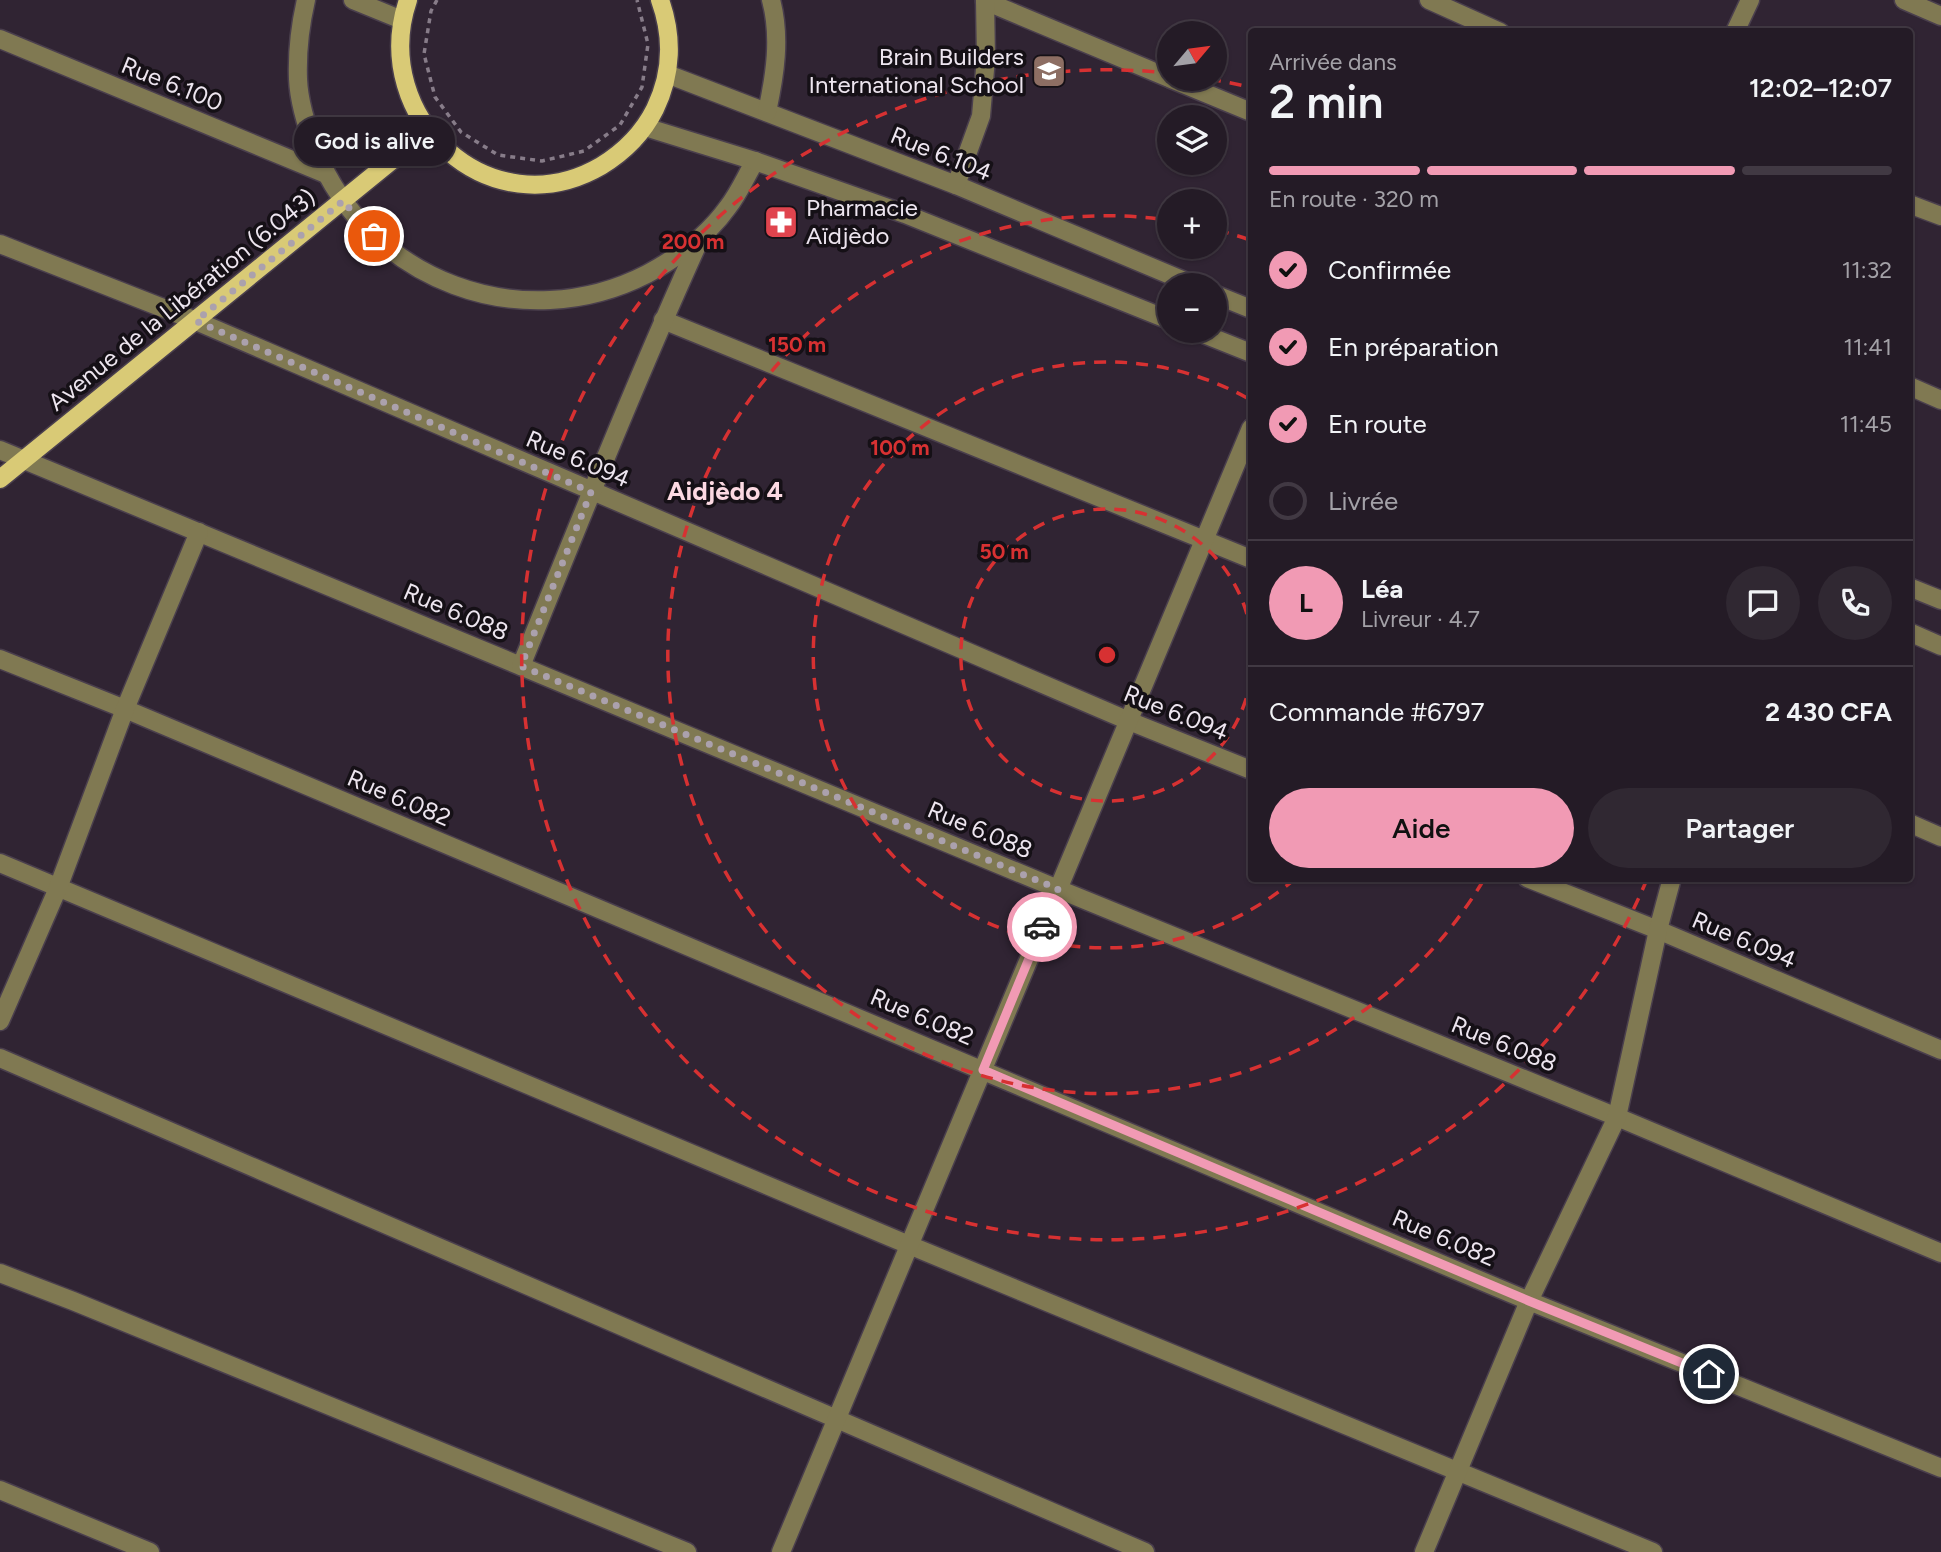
<!DOCTYPE html>
<html lang="fr">
<head>
<meta charset="utf-8">
<style>
  body { margin:0; font-family:Figtree,sans-serif; background:#302832; color:#f1f3f6; height:100vh; display:flex; flex-direction:column; font-size:26px; white-space:nowrap }
  * { box-sizing:border-box; margin:0 }
  p { font-size:23px; color:#a3a1a7 }
  .icon { flex:none; width:38px; height:38px; fill:none; stroke:currentColor; stroke-width:2; stroke-linecap:round; stroke-linejoin:round }
  .map { position:relative; flex:1; overflow:hidden }
  .drawer { position:absolute; left:1248px; top:28px; width:665px; height:854px; display:flex; flex-direction:column; background:#241b26; border-radius:7px; box-shadow:0 2px 5px #0004,0 0 0 2px #413943 }
  .drawer>* { flex:none }
  .needle { width:46px; rotate:61deg }
  .buttons { position:absolute; left:1157px; top:21px; display:grid; gap:14px }
  .buttons a { display:grid; place-items:center; width:70px; height:70px; border-radius:50%; background:#241b26; box-shadow:0 2px 5px #0004,0 0 0 2px #413943; font-size:35px }
  .pin { position:absolute; display:grid; place-items:center; width:60px; height:60px; color:#fff; margin:-30px; border:4px solid #fff; border-radius:50%; box-shadow:0 2px 7px #0007 }
  .courier { position:absolute; display:grid; place-items:center; width:70px; height:70px; margin:-35px; border:5px solid #f19ab4; border-radius:50%; background:#fff; color:#222; box-shadow:0 2px 9px #0007 }
  .bubble { position:absolute; height:49px; border-radius:24px; background:#241b26; box-shadow:0 2px 5px #0004,0 0 0 2px #413943; font-size:23px; font-weight:600; line-height:49px; text-align:center }
  .head em { font-style:normal; font-weight:600 }
  .head div { display:flex; flex-direction:column-reverse }
  .head { display:flex; align-items:center; justify-content:space-between; height:119px; padding:0 21px }
  h1 { font-size:46px; font-weight:600; line-height:52px }
  .bar { display:grid; grid-template-columns:repeat(4,1fr); gap:10px 7px; align-content:center; height:84px; padding:0 21px }
  .bar i { height:9px; border-radius:5px; background:#413943 }
  .bar .current { background:#f19ab4 }
  .bar p { grid-column:span 4 }
  .line { display:flex; align-items:center; gap:18px; padding:0 21px; border-top:2px solid #413943 }
  .line div { flex:1 }
  .round { display:grid; place-items:center; flex:none; width:74px; height:74px; border-radius:37px; background:#302832 }
  ol { padding:0 21px; list-style:none }
  li { display:flex; align-items:center; gap:21px; height:77px }
  li p { margin-inline-start:auto }
  li .icon { padding:7px; border-radius:50%; background:#f19ab4; color:#111; stroke-width:4 }
  li:last-child { color:#a3a1a7 }
  li i { width:38px; height:38px; border:4px solid #413943; border-radius:50% }
  .cta { display:flex; gap:14px; margin-top:auto; padding:14px 21px }
  .cta a { flex:1; height:80px; border-radius:42px; background:#f19ab4; color:#111; font-size:28px; font-weight:600; line-height:80px; text-align:center }
  .cta a+a { background:#302832; color:#f1f3f6 }
  .map>svg:first-child { display:block }
  .lines { fill:none; stroke-linecap:round; stroke-linejoin:round }
  .minor-casing { stroke:#4a3f4d; stroke-width:21 }
  .major-casing { stroke:#4a3f4d; stroke-width:21 }
  .path { stroke:#877c89; stroke-width:3.5; stroke-dasharray:5 5; stroke-linecap:butt }
  .minor { stroke:#807952; stroke-width:18 }
  .major { stroke:#d9ca76; stroke-width:18 }
  .done { stroke:#aba1ad; stroke-width:7; stroke-dasharray:0 12.6 }
  .route { stroke:#f19ab4; stroke-width:9 }
  .ring { fill:none; stroke:#d73132; stroke-width:3.5; stroke-dasharray:12 9 }
  .labels { text-anchor:middle; stroke-width:7; stroke-linejoin:round; paint-order:stroke }
  .poi-label { font-size:24px; fill:#ede5ef; stroke:#151016; text-anchor:end }
  .street-label { font-size:24px; fill:#ede5ef; stroke:#151016 }
  .neighbourhood-label { font-size:26px; font-weight:bold; fill:#fcd9e2; stroke:#151016 }
  .centre { fill:#d73132; stroke:#151016; stroke-width:3.5 }
  .ring-label { font-size:21px; text-anchor:middle; font-weight:bold; fill:#d73132; stroke:#151016; stroke-width:7; stroke-linejoin:round; paint-order:stroke }
</style>
</head>
<body>
<div class="map">
<svg width="1941" height="1552" viewBox="0 0 1941 1552">
  <rect width="100%" height="100%" fill="#302433"/>
  <g class="lines">
    <g class="minor-casing">
      <g id="minor">
        <path d="M306,0C300,26 297,52 298,79C299,103 307,128 316,151C369,281 522,338 647,274C677,258 708,235 728,207C739,193 746,176 755,161"/>
        <polyline points="353,0 402,20"/>
        <polyline points="1429,0 1500,32"/>
        <polyline points="1904,0 1941,16"/>
        <polyline points="985,1 1169,78"/>
        <polyline points="1735,32 1750,0"/>
        <polyline points="0,39 326,174"/>
        <polyline points="667,74 956,185 1194,285"/>
        <polyline points="1171,79 1251,112"/>
        <path d="M767,112C775,75 781,37 771,0"/>
        <polyline points="645,127 755,161 905,214 1169,320"/>
        <polyline points="956,185 981,116 986,58 985,0"/>
        <polyline points="1909,204 1941,216"/>
        <polyline points="0,244 196,321 1129,721 1251,770"/>
        <polyline points="1214,294 1251,309"/>
        <polyline points="663,320 1251,559"/>
        <polyline points="1196,331 1251,353"/>
        <polyline points="1909,386 1941,400"/>
        <polyline points="0,450 1058,889 1617,1117 1941,1253"/>
        <polyline points="1909,587 1941,600"/>
        <polyline points="1909,632 1941,646"/>
        <polyline points="0,659 125,709 1529,1301 1941,1468"/>
        <path d="M521,666C579,523 636,380 700,239"/>
        <polyline points="1909,823 1941,837"/>
        <polyline points="0,863 909,1245 1653,1552"/>
        <polyline points="1527,878 1658,930 1941,1050"/>
        <polyline points="0,1021 58,888 125,709 199,532"/>
        <polyline points="0,1058 1145,1552"/>
        <polyline points="0,1273 73,1301 687,1552"/>
        <polyline points="0,1490 150,1552"/>
        <polyline points="781,1552 1251,428"/>
        <polyline points="1424,1552 1529,1301 1617,1117 1658,930 1672,878"/>
      </g>
    </g>
    <g class="major-casing">
      <g id="major">
        <path d="M408,0C368,118 491,230 601,166C624,152 643,133 655,109C672,74 673,36 660,0"/>
        <polyline points="0,479 428,131"/>
      </g>
    </g>
    <polyline class="path" points="437,0 431,11 424,54 435,97 461,132 498,155 542,161 584,151 620,125 642,87 648,44 637,0"/>
    <use href="#minor" class="minor"/>
    <use href="#major" class="major"/>
  </g>
  <g class="lines">
    <polyline class="done" points="374,236 343,201 196,321 591,492 521,666 1058,889 1042,927"/>
    <polyline class="route" points="1042,927 983,1070 1529,1301 1709,1374"/>
  </g>
  <g class="ring">
    <path d="M1251 678A146 146 0 1 1 1251 632"/>
    <path d="M1295 879A293 293 0 1 1 1249 399"/>
    <path d="M1483 881A439 439 0 1 1 1168 220M1217 230A439 439 0 0 1 1250 240"/>
    <path d="M1647 879A585 585 0 1 1 1168 73M1209 79A585 585 0 0 1 1249 87"/>
  </g>
  <defs>
    <g id="school-square" transform="scale(1.75)"><rect x="-9" y="-9" width="18" height="18" rx="4" fill="#8d6e63" stroke="#151016"/><path d="M0-5L7-2L0 1L-7-2ZM-4 1L0 2.5L4 1V4Q0 6-4 4Z" fill="#fff"/></g>
    <g id="pharmacy-square" transform="scale(1.75)"><rect x="-9" y="-9" width="18" height="18" rx="4" fill="#e0444e" stroke="#151016"/><path d="M-2-6h4v4h4v4h-4v4h-4v-4h-4v-4h4Z" fill="#fff"/></g>
  </defs>
  <g fill-rule="evenodd">
    <use href="#school-square" x="1049" y="71"/>
    <use href="#pharmacy-square" x="781" y="222"/>
  </g>
  <g class="labels">
    <g class="poi-label">
      <text x="1024" y="65">Brain Builders<tspan x="1024" dy="28">International School</tspan></text>
      <text x="806" y="216" text-anchor="start">Pharmacie<tspan x="806" dy="28">Aïdjèdo</tspan></text>
    </g>
    <g class="street-label">
      <text transform="translate(172 84) rotate(22)" y="8">Rue 6.100</text>
      <text transform="translate(941 154) rotate(22)" y="8">Rue 6.104</text>
      <text transform="translate(182 300) rotate(-39)" y="8">Avenue de la Libération (6.043)</text>
      <text transform="translate(578 459) rotate(23)" y="8">Rue 6.094</text>
      <text transform="translate(456 612) rotate(23)" y="8">Rue 6.088</text>
      <text transform="translate(1176 713) rotate(22)" y="8">Rue 6.094</text>
      <text transform="translate(399 798) rotate(23)" y="8">Rue 6.082</text>
      <text transform="translate(980 830) rotate(23)" y="8">Rue 6.088</text>
      <text transform="translate(1744 940) rotate(23)" y="8">Rue 6.094</text>
      <text transform="translate(922 1017) rotate(23)" y="8">Rue 6.082</text>
      <text transform="translate(1504 1044) rotate(22)" y="8">Rue 6.088</text>
      <text transform="translate(1444 1238) rotate(23)" y="8">Rue 6.082</text>
    </g>
    <g class="neighbourhood-label">
      <text x="725" y="500">Aidjèdo 4</text>
    </g>
  </g>
  <circle cx="1107" cy="655" r="10" class="centre"/>
  <g class="ring-label">
    <text x="693" y="249">200 m</text>
    <text x="797" y="352">150 m</text>
    <text x="900" y="455">100 m</text>
    <text x="1004" y="559">50 m</text>
  </g>
</svg>
<div class="buttons">
<a><svg class="needle" viewBox="-14 -14 28 28"><path d="M0-13l5 13h-10z" fill="#e53935"/><path d="M0 13l5-13h-10z" fill="#a3a1a7"/></svg></a>
<a><svg class="icon" aria-label="layers" viewBox="0 0 24 24"><path d="M12 4l9 5-9 5-9-5zM3 14l9 5 9-5"/></svg></a>
<a>+</a>
<a>−</a>
</div>
<div class="pin" style="left:374px;top:236px;background:#ea580c"><svg class="icon" aria-label="bag" viewBox="0 0 24 24"><path d="M5 8h14l-1 12H6zM9 8a3 3 0 0 1 6 0"/></svg></div>
<div class="pin" style="left:1709px;top:1374px;background:#1f2937"><svg class="icon" aria-label="home" viewBox="0 0 24 24"><path d="M3 11l9-7 9 7M6 9v11h12V9"/></svg></div>
<div class="courier" style="left:1042px;top:927px"><svg class="icon" aria-label="car" viewBox="0 0 24 24"><path d="M5 17H2v-5l4-1 3-4h7l3 4 3 1v5h-3M9 17h6M6 11h13"/><circle cx="7" cy="17" r="2"/><circle cx="17" cy="17" r="2"/></svg></div>
<div class="bubble" style="left:294px;top:117px;width:161px">God is alive</div>
<section class="drawer">
<div class="head"><div><h1>2 min</h1><p>Arrivée dans</p></div><em>12:02–12:07</em></div>
<div class="bar"><i class="current"></i><i class="current"></i><i class="current"></i><i></i><p>En route · 320 m</p></div>
<ol>
<li><svg class="icon" aria-label="check" viewBox="0 0 24 24"><path d="M5 12l5 5 9-10"/></svg>Confirmée<p>11:32</p></li>
<li><svg class="icon" aria-label="check" viewBox="0 0 24 24"><path d="M5 12l5 5 9-10"/></svg>En préparation<p>11:41</p></li>
<li><svg class="icon" aria-label="check" viewBox="0 0 24 24"><path d="M5 12l5 5 9-10"/></svg>En route<p>11:45</p></li>
<li><i></i>Livrée</li>
</ol>
<div class="line" style="height:126px"><b class="round" style="background:#f19ab4;color:#111">L</b><div><b>Léa</b><p>Livreur · 4.7</p></div><a class="round"><svg class="icon" aria-label="chat" viewBox="0 0 24 24"><path d="M4 5h16v11H9l-5 4z"/></svg></a><a class="round"><svg class="icon" aria-label="phone" viewBox="0 0 24 24"><path d="M5 4h4l2 5-3 2q2 4 5 5l2-3 5 2v4C11 20 4 13 5 4z"/></svg></a></div>
<div class="line" style="height:91px"><div>Commande #6797</div><b>2 430 CFA</b></div>
<div class="cta"><a>Aide</a><a>Partager</a></div>
</section>
</div>
</body>
</html>
